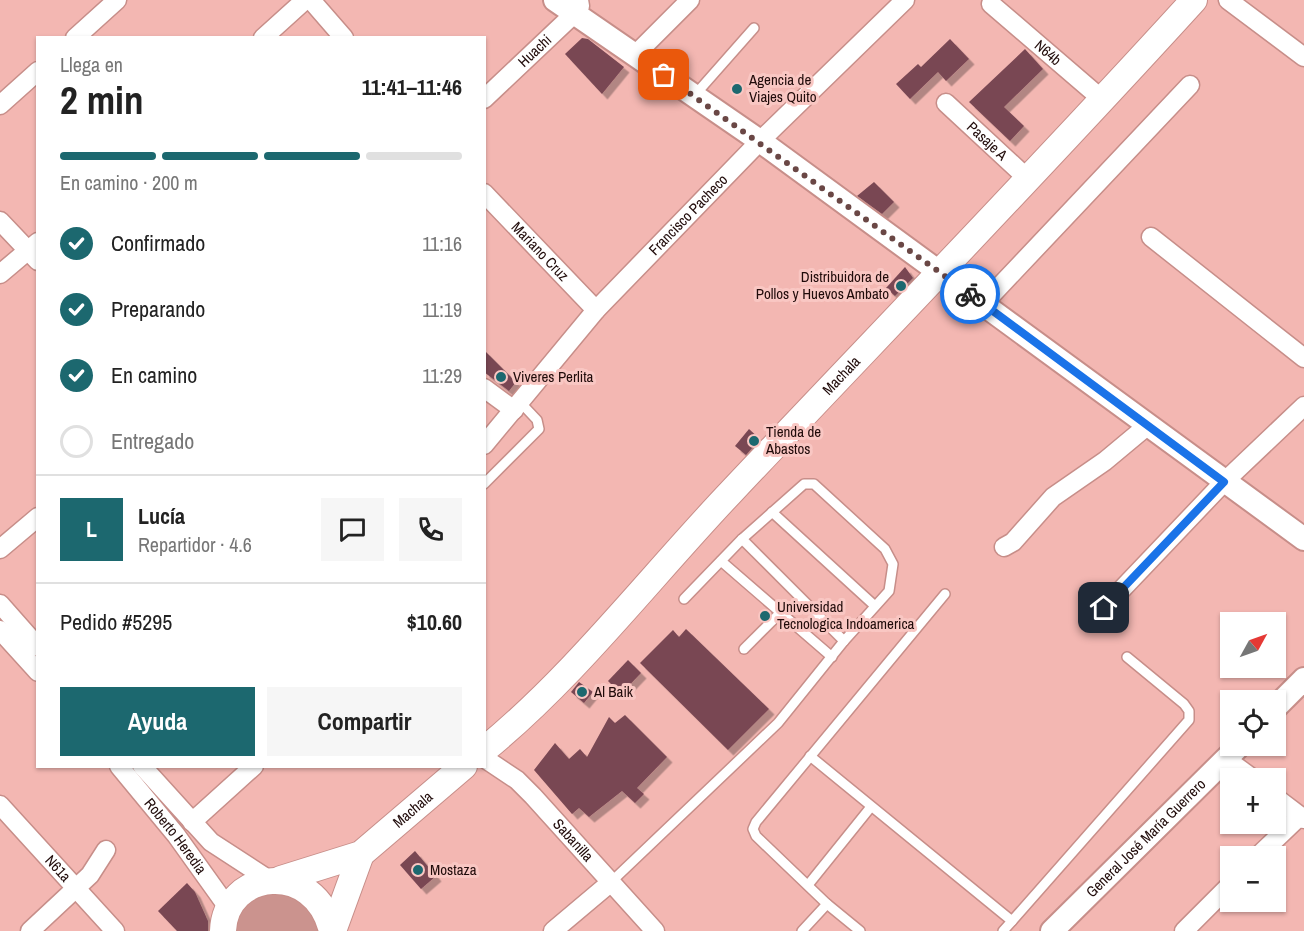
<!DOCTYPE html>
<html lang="es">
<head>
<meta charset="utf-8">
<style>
  body { margin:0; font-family:"Archivo Narrow",sans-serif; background:#f6f6f6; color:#222; height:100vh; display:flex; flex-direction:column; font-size:22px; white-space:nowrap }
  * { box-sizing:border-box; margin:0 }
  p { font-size:20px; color:#767676 }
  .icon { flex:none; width:33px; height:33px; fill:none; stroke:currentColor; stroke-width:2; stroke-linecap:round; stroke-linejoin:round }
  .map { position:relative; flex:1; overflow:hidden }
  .side { position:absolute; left:36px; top:36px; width:450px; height:732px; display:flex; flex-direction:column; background:#fff; border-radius:0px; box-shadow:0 2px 4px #0004 }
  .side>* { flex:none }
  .needle { width:39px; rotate:50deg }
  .tools { position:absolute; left:1220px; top:612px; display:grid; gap:12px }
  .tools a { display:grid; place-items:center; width:66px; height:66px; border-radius:0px; background:#fff; box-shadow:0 2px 4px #0004; font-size:30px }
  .pin { position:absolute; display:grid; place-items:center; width:51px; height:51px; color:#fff; margin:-26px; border-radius:12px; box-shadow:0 3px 9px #0006 }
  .courier { position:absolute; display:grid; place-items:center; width:60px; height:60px; margin:-30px; border:4px solid #1a73e8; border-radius:50%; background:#fff; color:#222; box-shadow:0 2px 8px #0007 }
  .headline em { font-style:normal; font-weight:700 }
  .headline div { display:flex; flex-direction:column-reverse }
  .headline { display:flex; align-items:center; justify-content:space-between; height:102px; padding:0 24px }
  h1 { font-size:39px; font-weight:700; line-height:45px }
  .bar { display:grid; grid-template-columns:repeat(4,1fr); gap:9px 6px; align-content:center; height:72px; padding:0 24px }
  .bar i { height:8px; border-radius:4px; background:#e0e0e0 }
  .bar .on { background:#1c686f }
  .bar p { grid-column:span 4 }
  .line { display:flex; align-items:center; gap:15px; padding:0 24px; border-top:2px solid #e0e0e0 }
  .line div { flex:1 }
  .round { display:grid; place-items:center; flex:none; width:63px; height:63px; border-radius:0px; background:#f6f6f6 }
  ol { padding:0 24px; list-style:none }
  li { display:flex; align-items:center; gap:18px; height:66px }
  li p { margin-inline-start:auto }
  li .icon { padding:6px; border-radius:50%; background:#1c686f; color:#fff; stroke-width:4 }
  li:last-child { color:#767676 }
  li i { width:33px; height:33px; border:3px solid #e0e0e0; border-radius:50% }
  .action { display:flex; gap:12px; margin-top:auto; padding:12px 24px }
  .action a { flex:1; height:69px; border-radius:0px; background:#1c686f; color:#fff; font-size:24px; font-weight:700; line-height:69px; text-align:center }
  .action a+a { background:#f6f6f6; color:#222 }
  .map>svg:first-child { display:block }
  .green { fill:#cb938e }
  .building { fill:#794753; filter:url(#shadow) }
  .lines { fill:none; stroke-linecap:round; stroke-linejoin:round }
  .service-casing { stroke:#c78e89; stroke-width:12 }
  .minor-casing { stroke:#c78e89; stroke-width:21 }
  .tertiary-casing { stroke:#c78e89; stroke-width:26 }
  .secondary-casing { stroke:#c78e89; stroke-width:28 }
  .service { stroke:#fff; stroke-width:9 }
  .minor { stroke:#fff; stroke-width:18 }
  .tertiary { stroke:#fff; stroke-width:22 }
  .secondary { stroke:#fff; stroke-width:26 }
  .done { stroke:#6a4745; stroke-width:6; stroke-dasharray:0 10.8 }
  .route { stroke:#1a73e8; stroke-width:8 }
  .poi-dot { fill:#1c686f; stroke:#f9c7c3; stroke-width:2 }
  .labels { text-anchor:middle; stroke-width:6; stroke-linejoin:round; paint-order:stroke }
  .street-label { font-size:15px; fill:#200b0a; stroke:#f9c7c3 }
  .poi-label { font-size:15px; fill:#200b0a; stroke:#f9c7c3; text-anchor:start }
</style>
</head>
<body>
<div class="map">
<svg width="1304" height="931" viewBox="0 0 1304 931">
  <defs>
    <filter id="shadow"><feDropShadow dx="5.5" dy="5.5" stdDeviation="0" flood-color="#0004"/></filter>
  </defs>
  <rect width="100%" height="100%" fill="#f3b7b2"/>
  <polygon class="green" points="289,889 326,931 230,931 244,901"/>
  <g class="building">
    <polygon points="582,38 588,39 624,67 602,94 565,54"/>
    <polygon points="950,39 969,59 946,81 938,72 910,99 896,84 918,64 921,67"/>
    <polygon points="1025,49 1043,69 1004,107 1024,126 1010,141 969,102"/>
    <polygon points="874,182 894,202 882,214 857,196"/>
    <polygon points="905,267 913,278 895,296 886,288"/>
    <polygon points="484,350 516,382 509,391 484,372"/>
    <polygon points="749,429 760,439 746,455 735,446"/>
    <polygon points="686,629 769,709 728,750 640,663 673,630 679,637"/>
    <polygon points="628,660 641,673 621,694 608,681"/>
    <polygon points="579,682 593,692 584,703 571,692"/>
    <polygon points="625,715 667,757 637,788 644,794 635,803 622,791 589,817 579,808 572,814 534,770 555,743 569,759 580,749 587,757 609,717 615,723"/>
    <polygon points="415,851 436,876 421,889 400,865"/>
    <polygon points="187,883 195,892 208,921 208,931 177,931 158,911"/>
  </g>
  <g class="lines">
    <g class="service-casing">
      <g id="service">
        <polyline points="694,96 754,28"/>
        <polyline points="484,484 539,429 537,420 520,402"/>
        <polyline points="772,512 875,606"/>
        <polyline points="742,539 844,641"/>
        <polyline points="721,561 832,657"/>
        <polyline points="744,649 780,613"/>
        <polyline points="810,756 1012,921 1189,720 1189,711 1184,704 1127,657"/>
        <polyline points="610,883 778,723 844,641 889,591 893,564 885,549 814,484 804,484 742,539 684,599"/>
        <polyline points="808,885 870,808"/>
        <polyline points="827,904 860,931"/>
        <polyline points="802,931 827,904 756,836 753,829 756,822 945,594"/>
        <polyline points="1003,931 1012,921"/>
      </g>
    </g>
    <g class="minor-casing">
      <g id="minor">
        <polyline points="311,0 344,38"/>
        <polyline points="1228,0 1304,57"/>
        <path id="s1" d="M991,4L1104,101"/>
        <polyline points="75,38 117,0"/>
        <polyline points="263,38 305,0"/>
        <polyline points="635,55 690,0"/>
        <path id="s2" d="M484,99L575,13L580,6L579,0"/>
        <path id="s3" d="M946,103L1028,179"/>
        <polyline points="0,105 38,71"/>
        <path id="s4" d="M484,193L596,310"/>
        <polyline points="0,221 38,261"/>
        <polyline points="1151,237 1304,358"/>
        <polyline points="0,274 38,242"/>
        <polyline points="983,304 1190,85"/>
        <polyline points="484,388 514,410"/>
        <path id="s5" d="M484,445L596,310L760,141L905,0"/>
        <polyline points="1004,547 1013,542 1053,497 1105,461 1147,426"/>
        <polyline points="0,549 38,517"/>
        <polyline points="0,604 38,647"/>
        <polyline points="1104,608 1224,482 1304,406"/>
        <polyline points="0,630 38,672"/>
        <path id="s6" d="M484,758L517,780L533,796L655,931"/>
        <polyline points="1226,759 1252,778"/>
        <path id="s7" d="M119,766L176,835L229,909"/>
        <polyline points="142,766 211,842 271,881"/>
        <polyline points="1275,797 1304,819"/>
        <path id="s8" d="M0,805L115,931"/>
        <polyline points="192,822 254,766"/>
        <polyline points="1258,856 1300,816"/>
        <polyline points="30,931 90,875 106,850"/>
        <polyline points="553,931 610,883"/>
        <polyline points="1184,931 1230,885"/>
      </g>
    </g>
    <g class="tertiary-casing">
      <g id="tertiary">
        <polyline points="555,0 760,141 1304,539"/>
        <polyline points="1275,708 1304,679"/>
        <path id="s9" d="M1052,931L1239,746"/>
      </g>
    </g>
    <g class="secondary-casing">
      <g id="secondary">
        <path id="s10" d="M484,750C574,677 651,576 732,491C886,328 1043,166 1194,0"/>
        <path id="s11" d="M281,879L361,854L464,766"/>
        <path d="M223,931C225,870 315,859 332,931"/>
        <polyline points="333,931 361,854"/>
      </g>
    </g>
    <use href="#service" class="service"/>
    <use href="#minor" class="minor"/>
    <use href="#tertiary" class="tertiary"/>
    <use href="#secondary" class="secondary"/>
  </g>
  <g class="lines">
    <polyline class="done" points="664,75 970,294"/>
    <polyline class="route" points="970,294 1224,482 1104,608"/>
  </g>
  <g class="poi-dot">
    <circle cx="737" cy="89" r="6"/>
    <circle cx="901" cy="286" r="6"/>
    <circle cx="501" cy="377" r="6"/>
    <circle cx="754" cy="441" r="6"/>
    <circle cx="765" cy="616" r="6"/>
    <circle cx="582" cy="692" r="6"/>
    <circle cx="418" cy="870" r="6"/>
  </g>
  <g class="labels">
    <g class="street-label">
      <text dy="5" stroke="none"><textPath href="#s2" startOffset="70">Huachi</textPath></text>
      <text dy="5" stroke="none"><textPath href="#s1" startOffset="75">N64b</textPath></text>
      <text dy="5" stroke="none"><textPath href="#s3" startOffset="56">Pasaje A</textPath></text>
      <text dy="5" stroke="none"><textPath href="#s5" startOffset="308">Francisco Pacheco</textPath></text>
      <text dy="5" stroke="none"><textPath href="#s4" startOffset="81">Mariano Cruz</textPath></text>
      <text dy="5" stroke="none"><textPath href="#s10" startOffset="518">Machala</textPath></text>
      <text dy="5" stroke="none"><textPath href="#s11" startOffset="152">Machala</textPath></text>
      <text dy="5" stroke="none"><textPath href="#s7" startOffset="90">Roberto Heredia</textPath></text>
      <text dy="5" stroke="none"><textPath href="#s9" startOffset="132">General José María Guerrero</textPath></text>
      <text dy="5" stroke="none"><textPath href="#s6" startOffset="122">Sabanilla</textPath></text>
      <text dy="5" stroke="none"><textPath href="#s8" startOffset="86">N61a</textPath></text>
    </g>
    <g class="poi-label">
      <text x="749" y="85">Agencia de<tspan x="749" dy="17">Viajes Quito</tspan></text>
      <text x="889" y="282" text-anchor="end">Distribuidora de<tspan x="889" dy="17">Pollos y Huevos Ambato</tspan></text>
      <text x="513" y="382">Viveres Perlita</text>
      <text x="766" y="437">Tienda de<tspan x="766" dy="17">Abastos</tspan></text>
      <text x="777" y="612">Universidad<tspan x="777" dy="17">Tecnologica Indoamerica</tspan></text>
      <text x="594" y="697">Al Baik</text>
      <text x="430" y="875">Mostaza</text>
    </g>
  </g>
</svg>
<div class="tools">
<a><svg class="needle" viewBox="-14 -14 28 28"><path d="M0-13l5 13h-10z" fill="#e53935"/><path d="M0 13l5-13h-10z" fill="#767676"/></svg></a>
<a><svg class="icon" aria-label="locate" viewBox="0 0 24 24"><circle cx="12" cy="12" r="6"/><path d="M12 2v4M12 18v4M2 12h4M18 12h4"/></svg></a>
<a>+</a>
<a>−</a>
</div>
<div class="pin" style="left:664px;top:75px;background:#ea580c"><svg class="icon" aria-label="bag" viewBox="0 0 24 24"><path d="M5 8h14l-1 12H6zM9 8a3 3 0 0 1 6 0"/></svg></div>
<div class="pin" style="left:1104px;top:608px;background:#1f2937"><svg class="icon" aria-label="home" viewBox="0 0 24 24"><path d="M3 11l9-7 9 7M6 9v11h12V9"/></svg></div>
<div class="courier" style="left:970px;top:294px"><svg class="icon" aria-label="bike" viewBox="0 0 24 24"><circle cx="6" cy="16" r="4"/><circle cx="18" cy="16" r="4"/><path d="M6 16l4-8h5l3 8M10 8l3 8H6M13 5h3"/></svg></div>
<section class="side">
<div class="headline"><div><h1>2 min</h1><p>Llega en</p></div><em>11:41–11:46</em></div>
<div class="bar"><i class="on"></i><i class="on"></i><i class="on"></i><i></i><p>En camino · 200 m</p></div>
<ol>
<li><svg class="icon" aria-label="check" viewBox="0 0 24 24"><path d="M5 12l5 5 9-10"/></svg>Confirmado<p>11:16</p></li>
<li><svg class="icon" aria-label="check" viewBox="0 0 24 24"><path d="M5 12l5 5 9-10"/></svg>Preparando<p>11:19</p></li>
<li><svg class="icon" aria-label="check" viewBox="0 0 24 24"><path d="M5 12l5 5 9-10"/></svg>En camino<p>11:29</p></li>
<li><i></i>Entregado</li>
</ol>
<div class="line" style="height:108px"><b class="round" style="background:#1c686f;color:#fff">L</b><div><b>Lucía</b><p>Repartidor · 4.6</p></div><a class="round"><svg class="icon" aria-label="chat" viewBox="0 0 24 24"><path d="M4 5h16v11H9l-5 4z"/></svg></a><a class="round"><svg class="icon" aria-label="phone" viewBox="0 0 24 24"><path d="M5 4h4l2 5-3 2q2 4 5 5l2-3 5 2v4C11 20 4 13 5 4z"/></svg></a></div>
<div class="line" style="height:78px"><div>Pedido #5295</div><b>$10.60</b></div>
<div class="action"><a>Ayuda</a><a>Compartir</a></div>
</section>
</div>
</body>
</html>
